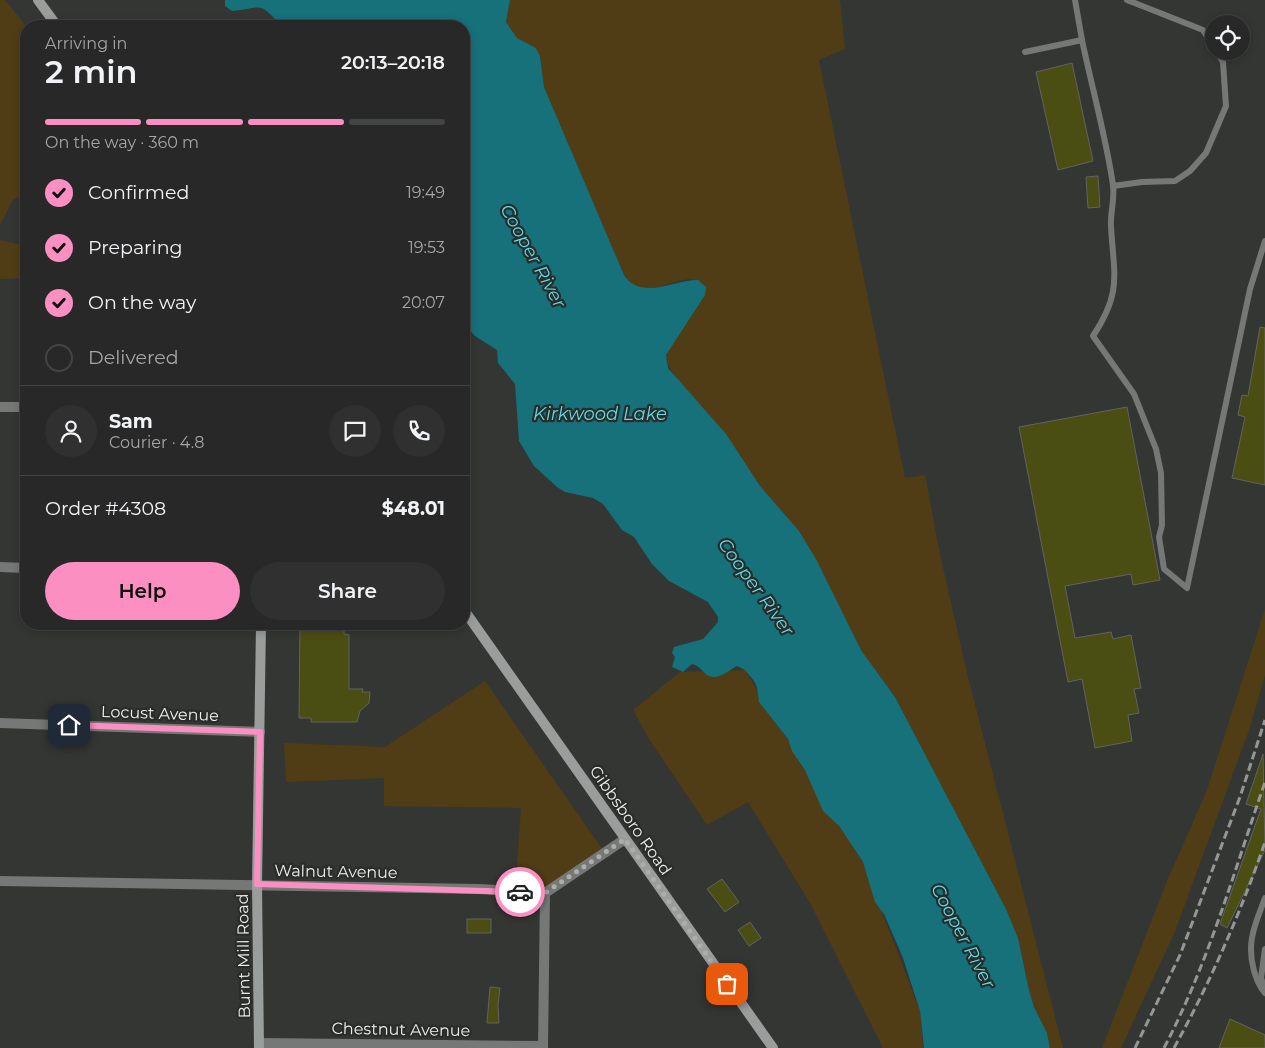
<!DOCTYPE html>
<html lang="en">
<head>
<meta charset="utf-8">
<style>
  body { margin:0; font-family:Montserrat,sans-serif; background:#2f302f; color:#f1f3f6; height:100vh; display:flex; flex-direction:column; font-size:19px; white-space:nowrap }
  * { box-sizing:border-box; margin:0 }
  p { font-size:16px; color:#a4a6a7 }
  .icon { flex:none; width:28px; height:28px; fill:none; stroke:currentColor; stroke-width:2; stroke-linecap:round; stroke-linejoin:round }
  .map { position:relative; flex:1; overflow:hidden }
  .sheet { position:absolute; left:20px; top:20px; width:450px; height:610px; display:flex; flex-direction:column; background:#272827; border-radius:20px; box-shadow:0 2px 8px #0003,0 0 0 1px #434444 }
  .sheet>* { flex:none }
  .fabs { position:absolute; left:1205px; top:15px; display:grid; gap:10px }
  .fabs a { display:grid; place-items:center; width:45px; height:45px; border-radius:50%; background:#272827; box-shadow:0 2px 8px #0003,0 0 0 1px #434444; font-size:25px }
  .pin { position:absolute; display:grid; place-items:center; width:42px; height:42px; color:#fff; margin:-21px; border-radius:10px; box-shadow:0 2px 8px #0006 }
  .courier { position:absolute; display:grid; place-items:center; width:50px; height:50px; margin:-25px; border:4px solid #fc8fc1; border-radius:50%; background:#fff; color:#222; box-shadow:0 1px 6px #0007 }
  .headline em { font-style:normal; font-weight:600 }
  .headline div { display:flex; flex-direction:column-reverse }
  .headline { display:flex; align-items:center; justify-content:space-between; height:85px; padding:0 25px }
  h1 { font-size:32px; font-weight:600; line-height:38px }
  .bar { display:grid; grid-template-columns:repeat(4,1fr); gap:8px 5px; align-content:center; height:60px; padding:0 25px }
  .bar i { height:6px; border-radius:4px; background:#434444 }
  .bar .on { background:#fc8fc1 }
  .bar p { grid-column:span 4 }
  .line { display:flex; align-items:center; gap:12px; padding:0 25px; border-top:1px solid #434444 }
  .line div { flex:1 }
  .round { display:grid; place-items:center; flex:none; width:52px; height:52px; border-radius:26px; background:#2f302f }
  ol { padding:0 25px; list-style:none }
  li { display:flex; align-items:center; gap:15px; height:55px }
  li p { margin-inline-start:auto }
  li .icon { padding:5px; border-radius:50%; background:#fc8fc1; color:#111; stroke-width:4 }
  li:last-child { color:#a4a6a7 }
  li i { width:28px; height:28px; border:2px solid #434444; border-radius:50% }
  .button { display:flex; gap:10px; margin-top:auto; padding:10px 25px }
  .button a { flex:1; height:58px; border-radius:30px; background:#fc8fc1; color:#111; font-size:20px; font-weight:600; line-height:58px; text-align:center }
  .button a+a { background:#2f302f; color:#f1f3f6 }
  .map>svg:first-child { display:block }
  .green { fill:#503d16 }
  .water { fill:#16717a }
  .building { fill:#4a4e12; stroke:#636360 }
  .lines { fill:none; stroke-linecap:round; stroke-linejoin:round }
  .lane { stroke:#767877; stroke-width:6 }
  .street { stroke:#767877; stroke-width:10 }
  .secondary { stroke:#999d9c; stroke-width:10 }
  .rail { stroke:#959695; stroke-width:3; stroke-dasharray:8 4; stroke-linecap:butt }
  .done { stroke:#acaeac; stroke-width:5; stroke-dasharray:0 9 }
  .route { stroke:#fc8fc1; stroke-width:6 }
  .labels { text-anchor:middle; stroke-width:4.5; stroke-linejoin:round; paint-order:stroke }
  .street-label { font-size:16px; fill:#edeeed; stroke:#2a2c2a }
  .water-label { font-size:18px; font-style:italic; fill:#5edae7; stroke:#2a2c2a }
</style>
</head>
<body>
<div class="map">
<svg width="1265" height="1048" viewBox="0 0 1265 1048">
  <rect width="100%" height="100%" fill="#343634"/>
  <g class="green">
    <polygon points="0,0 5,0 26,26 26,196 13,199 0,225"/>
    <path d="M510,0H840L845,49L819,60L905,478L925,475L940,554L966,669L1063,1048H1050L1047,1033L1034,1007L1029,990L1018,938L1006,909L895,697L861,650L816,560L799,531L760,486L716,423L679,383L665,360L669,349L705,295L702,283C681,267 646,308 624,275L544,87L540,56L536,48L517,38L506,22Z"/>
    <polygon points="0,240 26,246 26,278 0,279"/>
    <polygon points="1265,609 1265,675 1249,730 1174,934 1121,1048 1102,1048 1167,881 1207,790"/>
    <polygon points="745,670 863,862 920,1011 923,1048 883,1048 810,903 748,802 707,825 649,739 633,710 680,672"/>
    <polygon points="485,681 605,853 550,889 515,892 521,808 384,806 384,778 286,782 284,743 385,747"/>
  </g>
  <path class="water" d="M225,0H510L506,22L517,38L536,48L540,56L544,87L624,275C641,301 673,280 698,280L706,287L705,295L666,355L668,368L726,434L760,486L799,531L816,559L861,650L895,697L1006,909L1018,938L1029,990L1034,1007L1047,1033L1050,1048H924L920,1011L903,958L884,914L875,902L863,862L840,827L823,811L805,770L792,751L788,739L759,702L757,687L754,681L745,670L737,666C731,669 726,674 719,676C705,681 704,667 692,664L683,672L672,667L675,657L672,653L674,647L703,639L718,622V617L708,602L669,581L652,564L634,537L622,530L603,504L593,498L565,492L557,487L534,466L519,441L515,384L498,363L497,350L475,336L464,324V26H282C257,0 264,8 232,11L225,6Z"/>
  <g class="building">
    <polygon points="1072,63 1093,161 1058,170 1036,72"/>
    <polygon points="1098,176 1100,207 1088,208 1086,177"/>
    <polygon points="1260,327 1265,328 1265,485 1232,478 1245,417 1238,415 1242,395 1248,396"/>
    <polygon points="1127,407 1160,580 1133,585 1131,574 1065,586 1075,638 1111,632 1113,639 1131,635 1141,688 1134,689 1139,713 1128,715 1132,741 1095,748 1082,679 1068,682 1019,427"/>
    <polygon points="300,624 344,624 344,634 349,635 349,689 363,689 362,692 370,692 369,703 360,711 357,722 311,722 311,718 299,718"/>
    <polygon points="1263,754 1265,850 1227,928 1220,924 1261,809 1246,804"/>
    <polygon points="722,879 739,902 725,912 707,889"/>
    <rect x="467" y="919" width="24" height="14"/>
    <polygon points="750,922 761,938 749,946 738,930"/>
    <polygon points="490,987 500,988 498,1005 499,1023 487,1023"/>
    <polygon points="1230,1019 1265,1035 1265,1048 1219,1048"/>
  </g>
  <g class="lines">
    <g class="lane">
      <polyline points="1075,0 1082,40"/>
      <polyline points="1127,0 1203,30 1214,48"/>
      <path d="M1025,52L1082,40C1092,88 1106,137 1113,185C1115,199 1110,213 1111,227C1114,276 1122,292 1093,336L1134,394L1156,449L1161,473L1162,525L1159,537L1164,569L1187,588L1250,289L1265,241"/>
      <polyline points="1113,186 1142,182 1175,181 1190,171 1206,153 1226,106 1223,62 1216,51"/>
      <path d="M1265,898C1255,925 1246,942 1254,971C1257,980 1259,986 1265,993"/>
      <polyline points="1265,949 1261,978 1265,989"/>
    </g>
    <g class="street">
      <polyline points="0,407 26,407"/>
      <polyline points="0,567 26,568"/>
      <polyline points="0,723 260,732"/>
      <polyline points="0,881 479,889 545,893 625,839"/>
      <polyline points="259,1043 543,1046"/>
      <polyline points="543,1048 545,893"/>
    </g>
    <g class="secondary">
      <polyline points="38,0 57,26"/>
      <polyline points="464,610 773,1048"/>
      <polyline points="259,1048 257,885 261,624"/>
    </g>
    <g class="rail">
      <polyline points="1135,1048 1180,955 1240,797 1265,720"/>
      <path d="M1164,1048C1208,964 1234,872 1265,782"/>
      <path d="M1174,1048C1210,983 1241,912 1265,842"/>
    </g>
  </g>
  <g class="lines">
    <polyline class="done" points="520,892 545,893 625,839 727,984"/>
    <polyline class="route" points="69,725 260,732 257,884 520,892"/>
  </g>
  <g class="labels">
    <g class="street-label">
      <text transform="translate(160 713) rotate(2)" y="6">Locust Avenue</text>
      <text transform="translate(631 820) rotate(55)" y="6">Gibbsboro Road</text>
      <text transform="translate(336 871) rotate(1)" y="6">Walnut Avenue</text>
      <text transform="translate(243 956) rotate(-91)" y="6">Burnt Mill Road</text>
      <text transform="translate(401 1029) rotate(1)" y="6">Chestnut Avenue</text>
    </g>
    <g class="water-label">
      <text transform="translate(533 256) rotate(61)" y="6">Cooper River</text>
      <text x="600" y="420">Kirkwood Lake</text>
      <text transform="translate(756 587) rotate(54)" y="6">Cooper River</text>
      <text transform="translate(963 936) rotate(62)" y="6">Cooper River</text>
    </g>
  </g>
</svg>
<div class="fabs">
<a><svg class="icon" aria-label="locate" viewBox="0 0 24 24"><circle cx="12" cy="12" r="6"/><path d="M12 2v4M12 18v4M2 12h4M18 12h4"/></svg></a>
</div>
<div class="pin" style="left:727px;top:984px;background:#ea580c"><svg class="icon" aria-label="bag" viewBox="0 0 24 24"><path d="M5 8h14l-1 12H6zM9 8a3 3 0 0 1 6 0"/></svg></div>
<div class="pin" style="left:69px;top:725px;background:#1f2937"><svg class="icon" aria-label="home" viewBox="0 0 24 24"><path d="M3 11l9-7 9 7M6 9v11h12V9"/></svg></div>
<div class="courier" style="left:520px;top:892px"><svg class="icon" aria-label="car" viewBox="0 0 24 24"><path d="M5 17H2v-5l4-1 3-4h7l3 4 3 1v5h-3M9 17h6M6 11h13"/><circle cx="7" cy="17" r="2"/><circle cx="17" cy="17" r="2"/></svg></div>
<section class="sheet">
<div class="headline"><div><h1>2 min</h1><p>Arriving in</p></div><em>20:13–20:18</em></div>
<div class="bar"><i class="on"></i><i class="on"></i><i class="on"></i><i></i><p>On the way · 360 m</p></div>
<ol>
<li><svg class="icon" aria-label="check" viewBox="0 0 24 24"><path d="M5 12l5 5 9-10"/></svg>Confirmed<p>19:49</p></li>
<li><svg class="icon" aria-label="check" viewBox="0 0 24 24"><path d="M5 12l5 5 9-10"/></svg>Preparing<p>19:53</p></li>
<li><svg class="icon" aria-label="check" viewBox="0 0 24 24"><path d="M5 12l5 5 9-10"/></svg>On the way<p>20:07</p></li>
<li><i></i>Delivered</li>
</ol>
<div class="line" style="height:90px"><a class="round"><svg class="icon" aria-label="person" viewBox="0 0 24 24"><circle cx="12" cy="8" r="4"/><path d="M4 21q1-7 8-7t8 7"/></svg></a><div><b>Sam</b><p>Courier · 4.8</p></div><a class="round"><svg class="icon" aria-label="chat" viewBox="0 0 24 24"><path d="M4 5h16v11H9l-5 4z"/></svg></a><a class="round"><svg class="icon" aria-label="phone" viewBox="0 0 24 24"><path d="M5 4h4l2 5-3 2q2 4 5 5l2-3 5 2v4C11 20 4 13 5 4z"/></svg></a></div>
<div class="line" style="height:65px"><div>Order #4308</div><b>$48.01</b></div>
<div class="button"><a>Help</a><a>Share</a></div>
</section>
</div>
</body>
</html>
